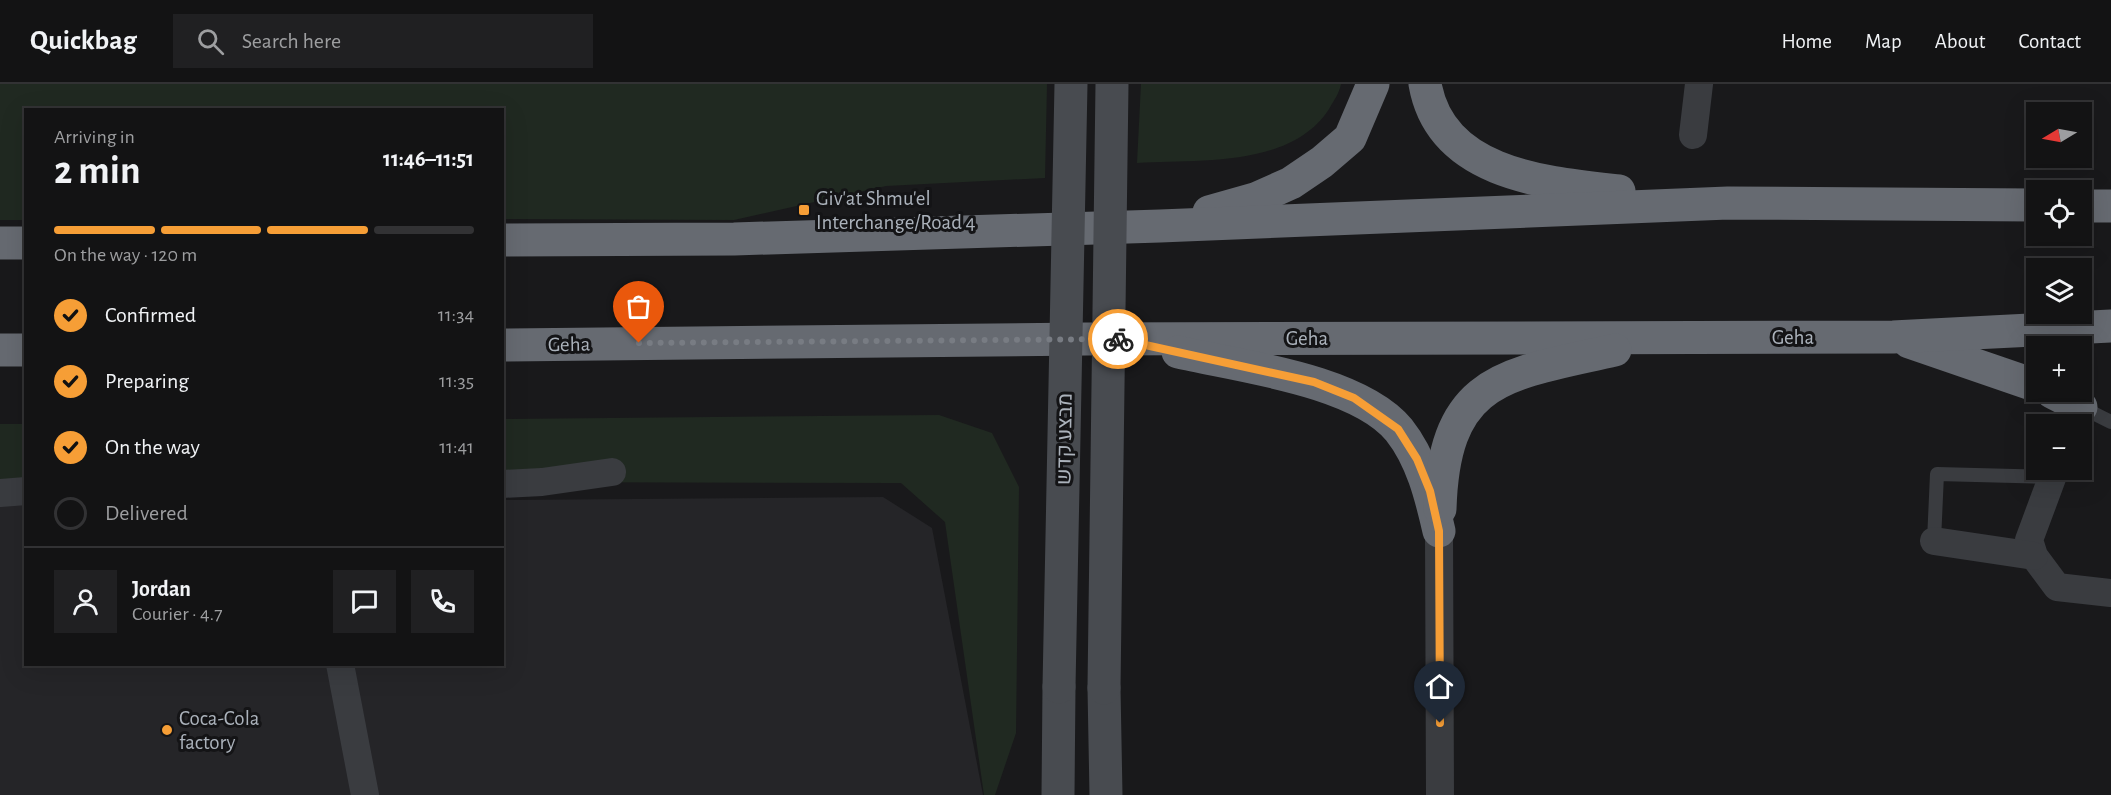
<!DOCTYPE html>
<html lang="en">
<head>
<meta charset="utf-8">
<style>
  body { margin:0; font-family:"Alegreya Sans",Heebo,sans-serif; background:#202022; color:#f1f3f6; height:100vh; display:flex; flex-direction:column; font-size:22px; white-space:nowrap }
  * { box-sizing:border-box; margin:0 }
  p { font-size:20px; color:#9d9ea0 }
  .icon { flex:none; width:33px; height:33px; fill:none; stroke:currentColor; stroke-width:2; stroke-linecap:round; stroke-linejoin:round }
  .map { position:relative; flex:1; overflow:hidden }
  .side { position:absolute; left:24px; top:24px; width:480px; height:558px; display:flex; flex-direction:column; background:#131314; border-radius:0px; box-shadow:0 6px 24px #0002,0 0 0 2px #323234 }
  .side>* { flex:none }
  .needle { width:39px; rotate:260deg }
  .tools { position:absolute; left:2026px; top:18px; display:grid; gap:12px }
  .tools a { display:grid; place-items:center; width:66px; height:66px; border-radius:0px; background:#131314; box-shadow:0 6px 24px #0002,0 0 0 2px #323234; font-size:30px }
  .pin { position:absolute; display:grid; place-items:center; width:51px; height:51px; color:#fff; margin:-62px -26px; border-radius:50% 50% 50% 0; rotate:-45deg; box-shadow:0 0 6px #0007 }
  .pin .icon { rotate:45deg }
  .courier { position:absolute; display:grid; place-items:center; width:60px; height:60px; margin:-30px; border:4px solid #f69e36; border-radius:50%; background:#fff; color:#222; box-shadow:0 2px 8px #0007 }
  .headline em { font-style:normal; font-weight:700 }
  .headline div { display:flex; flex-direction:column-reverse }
  .headline { display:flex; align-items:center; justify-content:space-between; height:102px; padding:0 30px }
  h1 { font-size:39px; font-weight:700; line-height:45px }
  .bar { display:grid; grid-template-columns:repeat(4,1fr); gap:9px 6px; align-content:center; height:72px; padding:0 30px }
  .bar i { height:8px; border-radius:4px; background:#323234 }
  .bar .current { background:#f69e36 }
  .bar p { grid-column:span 4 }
  .line { display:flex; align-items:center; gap:15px; padding:0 30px; border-top:2px solid #323234 }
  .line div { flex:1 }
  .round { display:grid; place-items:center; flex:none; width:63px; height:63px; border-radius:0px; background:#202022 }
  ol { padding:0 30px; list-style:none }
  li { display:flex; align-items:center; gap:18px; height:66px }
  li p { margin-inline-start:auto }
  li .icon { padding:6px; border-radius:50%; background:#f69e36; color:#111; stroke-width:4 }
  li:last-child { color:#9d9ea0 }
  li i { width:33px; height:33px; border:3px solid #323234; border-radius:50% }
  header { display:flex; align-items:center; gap:36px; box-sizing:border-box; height:84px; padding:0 30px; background:#131314; border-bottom:2px solid #323234 }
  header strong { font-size:28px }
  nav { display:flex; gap:33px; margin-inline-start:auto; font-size:21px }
  .search { width:420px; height:54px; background:#202022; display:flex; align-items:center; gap:15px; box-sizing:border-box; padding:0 21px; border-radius:0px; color:#9d9ea0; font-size:22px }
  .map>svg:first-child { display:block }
  .built { fill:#252528 }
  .green { fill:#202921 }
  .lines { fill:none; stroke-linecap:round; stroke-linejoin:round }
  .lane { stroke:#3a3c40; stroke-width:14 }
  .street { stroke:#3a3c40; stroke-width:28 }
  .secondary { stroke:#484b50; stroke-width:33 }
  .highway { stroke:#666a71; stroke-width:33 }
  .secondary-bridge { stroke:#484b50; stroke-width:33 }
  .done { stroke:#787c83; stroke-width:6; stroke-dasharray:0 10.8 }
  .route { stroke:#f69e36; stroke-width:8 }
  .poi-dot { fill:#f69e36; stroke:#141416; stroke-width:2 }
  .labels { text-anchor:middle; stroke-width:6; stroke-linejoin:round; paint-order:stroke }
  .poi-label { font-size:21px; fill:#abb2bb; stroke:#141416; text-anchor:start }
  .street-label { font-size:21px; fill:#abb2bb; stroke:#141416 }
</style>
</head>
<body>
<header>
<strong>Quickbag</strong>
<div class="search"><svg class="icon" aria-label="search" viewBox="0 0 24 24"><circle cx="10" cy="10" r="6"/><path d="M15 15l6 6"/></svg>Search here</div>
<nav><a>Home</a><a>Map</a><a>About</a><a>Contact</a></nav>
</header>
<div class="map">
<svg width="2111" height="711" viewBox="0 0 2111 711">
  <rect width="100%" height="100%" fill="#19191b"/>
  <polygon class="built" points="883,413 932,444 983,711 0,711 0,419 25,419 26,580 502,580 503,416"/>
  <g class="green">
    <polygon points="0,0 1047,0 1045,94 886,102 734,136 503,135 502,26 26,26 25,136 0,136"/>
    <path d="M1141,0H1341C1339,10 1334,16 1329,25C1291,84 1199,75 1137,79Z"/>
    <polygon points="939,331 992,349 1019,403 1016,649 995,711 984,711 945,438 901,399 503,398 502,335"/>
    <polygon points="0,340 25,340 25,397 0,396"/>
  </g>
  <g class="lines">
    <g class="lane">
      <polyline points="2081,323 2111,338"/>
      <polyline points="1934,457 1937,390 2052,393"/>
    </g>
    <g class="street">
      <polyline points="1693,51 1699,0"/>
      <polyline points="2055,386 2029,456 2034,472 2057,503 2111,509"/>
      <polyline points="502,400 542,398 612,388"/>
      <polyline points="0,409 26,407"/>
      <polyline points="1439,447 1440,711"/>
      <polyline points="1934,457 2034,472"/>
      <polyline points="340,580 365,711"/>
    </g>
    <g class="secondary">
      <polyline points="1104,604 1106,711"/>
      <polyline points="1058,711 1059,603"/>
    </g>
    <g class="highway">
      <path d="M1425,0C1441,91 1546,99 1619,107"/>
      <polyline points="2082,122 2111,122"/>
      <polyline points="1209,128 1255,115 1291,99 1322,78 1350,54 1373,0"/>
      <polyline points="502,156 734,155 1160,142 1728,119 2037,121"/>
      <polyline points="0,159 26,159"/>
      <polyline points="1909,258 2037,302"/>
      <polyline points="502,261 1086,255 1893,253 2111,242"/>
      <polyline points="0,266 26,266"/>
      <path d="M1178,268C1239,282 1358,296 1399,346C1422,375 1431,412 1439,447"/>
      <polyline points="2052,308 2081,323"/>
      <path d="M1440,425C1444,292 1505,291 1615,266"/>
    </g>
    <g class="secondary-bridge">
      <polyline points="1059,603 1071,0"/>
      <polyline points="1104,604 1112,0"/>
    </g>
  </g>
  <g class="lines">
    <polyline class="done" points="639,259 1118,255"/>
    <polyline class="route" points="1118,255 1314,298 1354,314 1398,345 1417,375 1430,407 1439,447 1440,639"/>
  </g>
  <g class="poi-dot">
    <rect x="798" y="120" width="12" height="12" rx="3"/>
    <circle cx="167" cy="646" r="6"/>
  </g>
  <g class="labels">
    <g class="poi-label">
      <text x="816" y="121">Giv'at Shmu'el<tspan x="816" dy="24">Interchange/Road 4</tspan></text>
      <text x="179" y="641">Coca-Cola<tspan x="179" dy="24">factory</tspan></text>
    </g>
    <g class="street-label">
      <text x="1793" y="260">Geha</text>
      <text x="1307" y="261">Geha</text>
      <text transform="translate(569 260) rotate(-1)" y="7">Geha</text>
      <text transform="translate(1064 355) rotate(-89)" y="7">מבצע קדש</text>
    </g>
  </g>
</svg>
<div class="tools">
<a><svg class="needle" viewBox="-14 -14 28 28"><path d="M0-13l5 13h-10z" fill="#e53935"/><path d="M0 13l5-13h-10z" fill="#9d9ea0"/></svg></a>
<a><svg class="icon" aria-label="locate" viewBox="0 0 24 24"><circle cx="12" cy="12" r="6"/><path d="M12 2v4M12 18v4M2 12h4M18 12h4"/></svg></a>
<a><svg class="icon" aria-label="layers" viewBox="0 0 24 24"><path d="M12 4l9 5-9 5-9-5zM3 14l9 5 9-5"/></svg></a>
<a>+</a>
<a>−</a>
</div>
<div class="pin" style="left:639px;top:259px;background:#ea580c"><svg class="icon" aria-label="bag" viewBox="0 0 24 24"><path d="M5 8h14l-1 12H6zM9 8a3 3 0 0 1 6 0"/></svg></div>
<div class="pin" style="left:1440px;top:639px;background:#1f2937"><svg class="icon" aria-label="home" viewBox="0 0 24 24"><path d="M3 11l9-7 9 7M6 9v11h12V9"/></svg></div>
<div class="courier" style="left:1118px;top:255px"><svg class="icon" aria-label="bike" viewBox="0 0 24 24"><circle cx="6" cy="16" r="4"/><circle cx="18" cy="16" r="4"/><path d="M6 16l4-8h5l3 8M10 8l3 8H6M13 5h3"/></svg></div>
<section class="side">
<div class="headline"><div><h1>2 min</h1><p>Arriving in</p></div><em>11:46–11:51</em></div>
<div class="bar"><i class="current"></i><i class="current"></i><i class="current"></i><i></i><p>On the way · 120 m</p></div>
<ol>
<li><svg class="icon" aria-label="check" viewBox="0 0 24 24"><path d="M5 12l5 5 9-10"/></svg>Confirmed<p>11:34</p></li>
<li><svg class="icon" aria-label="check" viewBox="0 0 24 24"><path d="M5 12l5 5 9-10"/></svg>Preparing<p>11:35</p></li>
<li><svg class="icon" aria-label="check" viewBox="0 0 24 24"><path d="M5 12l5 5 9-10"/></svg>On the way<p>11:41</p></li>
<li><i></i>Delivered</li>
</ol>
<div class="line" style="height:108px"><a class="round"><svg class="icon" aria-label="person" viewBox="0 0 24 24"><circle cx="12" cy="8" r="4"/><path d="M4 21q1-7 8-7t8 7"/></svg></a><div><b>Jordan</b><p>Courier · 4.7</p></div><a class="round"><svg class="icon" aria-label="chat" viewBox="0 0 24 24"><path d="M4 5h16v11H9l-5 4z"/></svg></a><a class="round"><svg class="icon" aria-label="phone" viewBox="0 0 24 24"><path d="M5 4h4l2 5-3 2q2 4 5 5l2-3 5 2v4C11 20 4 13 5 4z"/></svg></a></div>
</section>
</div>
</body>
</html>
